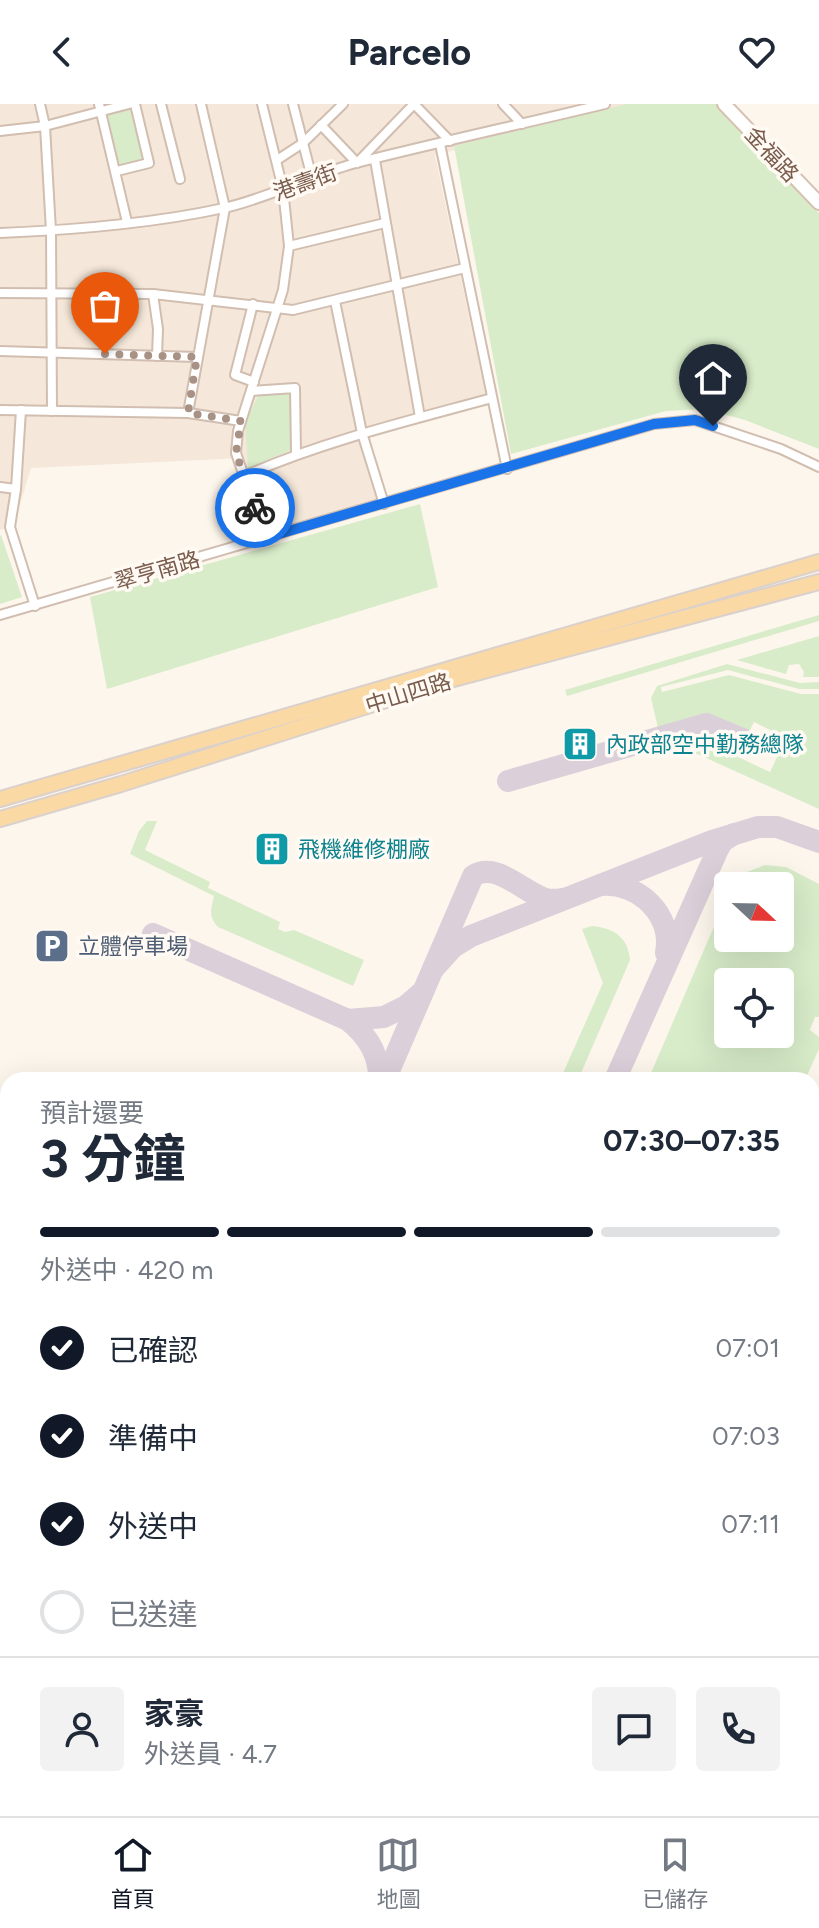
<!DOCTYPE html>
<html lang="zh-TW">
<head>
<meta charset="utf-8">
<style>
  body { margin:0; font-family:Figtree,"Noto Sans TC",sans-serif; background:#f2f2f3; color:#1f2937; height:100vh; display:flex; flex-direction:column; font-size:30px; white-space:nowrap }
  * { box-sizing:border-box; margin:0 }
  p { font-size:26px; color:#747a83 }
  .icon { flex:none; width:44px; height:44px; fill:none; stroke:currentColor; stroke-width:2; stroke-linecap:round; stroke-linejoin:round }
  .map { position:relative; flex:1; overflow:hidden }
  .side { position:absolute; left:0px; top:968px; width:820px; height:744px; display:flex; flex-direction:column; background:#fff; border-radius:24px 24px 0 0; box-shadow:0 8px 32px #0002 }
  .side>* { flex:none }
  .needle { width:52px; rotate:112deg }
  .buttons { position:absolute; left:714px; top:768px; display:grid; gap:16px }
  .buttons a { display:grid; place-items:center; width:80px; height:80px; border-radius:8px; background:#fff; box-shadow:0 8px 32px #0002; font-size:40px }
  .pin { position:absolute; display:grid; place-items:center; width:68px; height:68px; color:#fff; margin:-82px -34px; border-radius:50% 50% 50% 0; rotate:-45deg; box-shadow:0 0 8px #0007 }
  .pin .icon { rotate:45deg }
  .courier { position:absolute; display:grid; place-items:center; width:80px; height:80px; margin:-40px; border:6px solid #1a73e8; border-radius:50%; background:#fff; color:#222; box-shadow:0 2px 10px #0007 }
  .headline em { font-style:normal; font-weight:700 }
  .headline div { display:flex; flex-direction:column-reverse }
  .headline { display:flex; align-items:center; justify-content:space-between; height:136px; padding:0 40px }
  h1 { font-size:52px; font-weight:700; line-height:60px }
  .bar { display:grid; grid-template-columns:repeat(4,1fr); gap:12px 8px; align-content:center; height:96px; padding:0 40px }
  .bar i { height:10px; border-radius:6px; background:#e0e1e3 }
  .bar .selected { background:#111827 }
  .bar p { grid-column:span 4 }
  .line { display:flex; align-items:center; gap:20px; padding:0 40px; border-top:2px solid #e0e1e3 }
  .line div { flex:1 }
  .round { display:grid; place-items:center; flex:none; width:84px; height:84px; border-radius:8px; background:#f2f2f3 }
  ol { padding:0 40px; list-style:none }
  li { display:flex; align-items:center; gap:24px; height:88px }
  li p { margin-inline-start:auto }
  li .icon { padding:8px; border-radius:50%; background:#111827; color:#fff; stroke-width:4 }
  li:last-child { color:#747a83 }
  li i { width:44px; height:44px; border:4px solid #e0e1e3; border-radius:50% }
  header { display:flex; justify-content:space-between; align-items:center; height:104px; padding:0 40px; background:#fff; font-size:36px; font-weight:700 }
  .tab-bar { display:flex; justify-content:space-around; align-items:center; height:112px; border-top:2px solid #e0e1e3; background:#fff; font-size:22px; color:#747a83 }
  .tab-bar a { display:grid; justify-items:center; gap:4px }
  .tab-bar .selected { color:#111827 }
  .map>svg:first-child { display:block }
  .residential { fill:#f5e8da }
  .green { fill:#d8ecc9; fill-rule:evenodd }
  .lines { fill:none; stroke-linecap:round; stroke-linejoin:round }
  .stream { stroke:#a5d3da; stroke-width:2 }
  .taxiway { stroke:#dbcfda; stroke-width:22 }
  .runway { stroke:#dbcfda; stroke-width:54 }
  .street-casing { stroke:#d1beb0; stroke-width:12 }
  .secondary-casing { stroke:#d6c0b0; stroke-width:16 }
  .primary-casing { stroke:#dad1cd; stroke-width:18 }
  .street { stroke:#fff; stroke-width:8 }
  .secondary { stroke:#fff; stroke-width:12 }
  .primary { stroke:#fbd9a5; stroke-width:14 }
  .done { stroke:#a89285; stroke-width:8; stroke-dasharray:0 14.4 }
  .route { stroke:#1a73e8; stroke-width:10 }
  .labels { text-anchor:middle; stroke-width:7; stroke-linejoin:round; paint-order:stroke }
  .street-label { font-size:22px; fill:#7a5c4d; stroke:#fffaf3 }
  .culture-label { font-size:22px; fill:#0d838f; stroke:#fffaf3; text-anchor:start }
  .service-label { font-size:22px; fill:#4e5e75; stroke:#fffaf3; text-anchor:start }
</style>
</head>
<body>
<header><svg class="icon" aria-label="back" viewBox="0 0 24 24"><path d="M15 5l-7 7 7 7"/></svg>Parcelo<svg class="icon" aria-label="heart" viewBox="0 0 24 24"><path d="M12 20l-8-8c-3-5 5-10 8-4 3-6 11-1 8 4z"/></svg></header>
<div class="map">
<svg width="819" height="1712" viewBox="0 0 819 1712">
  <rect width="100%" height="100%" fill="#fdf6ec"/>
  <polygon class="residential" points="0,0 638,0 435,51 486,293 369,329 383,394 271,425 244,354 31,364 19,404 10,423 0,426"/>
  <g class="green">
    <polygon points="627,0 717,0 819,109 819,345 745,316 704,305 666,307 511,350 454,42"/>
    <polygon points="135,4 148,57 120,65 107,11"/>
    <polygon points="292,287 291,346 248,364 245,320 259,290"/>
    <polygon points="420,400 438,483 107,585 90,493"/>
    <polygon points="1,431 22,493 0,500 0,432"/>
    <polygon points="819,511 819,517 567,592 565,586"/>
    <polygon points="819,532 819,573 803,573 804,568 799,560 789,561 786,570 737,556"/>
    <polygon points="727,560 800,579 819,578 819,585 799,585 728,566 661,583 662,588 729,571 801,590 819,590 819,705 684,644 668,643 664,638 707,626 743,641 738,653 770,668 786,634 754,618 748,630 707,615 661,627 658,624 651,594 657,582"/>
    <path d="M147,717H157L145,746L210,778L208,784L280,818L278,825L285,828L294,826L364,856L353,882L218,823C208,812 211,805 214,792L130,750L139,727Z"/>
    <path d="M765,761L786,763L819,780V913H815L810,926L819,933V945L805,976H648L728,790V834H780V782H732L744,769ZM728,878H780V930H728Z"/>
    <path d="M592,822C614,824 628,833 630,856L578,976H560L603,879L582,825Z"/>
    <polygon points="819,1165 819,1306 812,1321 812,1181"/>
    <polygon points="329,1704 487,1704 483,1712 326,1712"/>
    <polygon points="581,1704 651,1704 647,1712 577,1712"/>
  </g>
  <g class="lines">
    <g class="stream">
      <polyline points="812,1390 819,1383"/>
      <polyline points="655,1712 658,1704"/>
    </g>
    <g class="taxiway">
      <polyline points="508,677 706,620 752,639"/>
      <path d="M601,781C639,778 673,811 666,849"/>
      <polyline points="153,830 348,916 384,913 406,902 421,889"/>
      <polyline points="434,864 453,843 471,832 712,737 758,723 777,723 819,738"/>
      <path d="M348,916C367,931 380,950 379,976"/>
      <path d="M385,976L473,772C496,757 522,787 543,794C550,797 556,796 563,795"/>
      <polyline points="615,976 718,745 723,737 734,730"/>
      <polyline points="0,1502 8,1505"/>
      <polyline points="59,1712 63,1704"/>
      <polyline points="288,1712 292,1704"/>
    </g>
    <g class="runway">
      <polyline points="812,1069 819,1053"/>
      <polyline points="529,1712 533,1704"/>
    </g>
    <g class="street-casing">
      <g id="street">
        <polyline points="40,0 45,22 51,127 52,307"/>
        <polyline points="99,0 127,118"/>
        <polyline points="161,0 180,75"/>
        <polyline points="262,0 283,85 289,142 283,186 238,327 236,349 265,434"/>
        <polyline points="293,0 312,74"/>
        <polyline points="503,0 522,20"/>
        <polyline points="321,21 357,59 414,0 450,37"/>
        <polyline points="0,27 45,22 129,0"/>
        <polyline points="440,40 507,365"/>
        <polyline points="277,56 303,39 343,0"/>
        <polyline points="375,56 420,313"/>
        <polyline points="117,67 149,59 135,0"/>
        <path d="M0,129C74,126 151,120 224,104C269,94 311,71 356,59C439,38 522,20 605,0"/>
        <polyline points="289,142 385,119"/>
        <polyline points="0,189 153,190 293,206 465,164"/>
        <polyline points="153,190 158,225 157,252"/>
        <polyline points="335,197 362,329 384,400"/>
        <polyline points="253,200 235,271 254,278"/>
        <polyline points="0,247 197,253"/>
        <polyline points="251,287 295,284 296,349"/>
        <polyline points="0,306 188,309 241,317"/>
        <polyline points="21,306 16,385 10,423 35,502"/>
        <polyline points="188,309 225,104 201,0"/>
        <path d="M244,372C324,337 408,317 492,294"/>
        <polyline points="0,383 16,385"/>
        <polyline points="0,511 654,320 695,316 781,345 819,363"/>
      </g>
    </g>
    <g class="secondary-casing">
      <polyline id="secondary" points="724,0 819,99"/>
    </g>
    <g class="primary-casing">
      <g id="primary">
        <polyline points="0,695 819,458"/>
        <polyline points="0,715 121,680 446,577 819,478"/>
      </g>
    </g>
    <use href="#street" class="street"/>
    <use href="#secondary" class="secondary"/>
    <use href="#primary" class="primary"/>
  </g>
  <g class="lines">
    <polyline class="done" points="105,250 197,253 188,309 241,317 236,349 255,404"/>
    <polyline class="route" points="255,404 265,434 654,320 695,316 713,322"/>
  </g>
  <defs>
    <g id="building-square" transform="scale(1.8)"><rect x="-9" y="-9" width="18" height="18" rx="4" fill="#0f9aa8" stroke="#fffaf3"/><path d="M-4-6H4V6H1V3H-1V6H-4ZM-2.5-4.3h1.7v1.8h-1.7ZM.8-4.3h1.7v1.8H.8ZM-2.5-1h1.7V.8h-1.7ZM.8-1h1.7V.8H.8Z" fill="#fff"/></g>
    <g id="parking-square" transform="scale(1.8)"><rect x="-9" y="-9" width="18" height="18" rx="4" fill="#5c6f8a" stroke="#fffaf3"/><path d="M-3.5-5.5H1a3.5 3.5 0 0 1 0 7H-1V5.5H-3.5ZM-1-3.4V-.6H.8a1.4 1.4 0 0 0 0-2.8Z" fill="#fff"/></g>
  </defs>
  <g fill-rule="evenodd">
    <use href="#building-square" x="580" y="640"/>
    <use href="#building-square" x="272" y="745"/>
    <use href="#parking-square" x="52" y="842"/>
  </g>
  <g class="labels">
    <g class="street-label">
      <text transform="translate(772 50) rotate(47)" y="8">金福路</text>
      <text transform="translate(305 78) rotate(-20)" y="8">港壽街</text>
      <text transform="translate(157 466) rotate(-16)" y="8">翠亨南路</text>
      <text transform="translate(408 589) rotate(-17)" y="8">中山四路</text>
    </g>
    <g class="culture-label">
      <text x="606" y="648">內政部空中勤務總隊</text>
      <text x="298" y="753">飛機維修棚廠</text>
    </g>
    <g class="service-label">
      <text x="78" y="850">立體停車場</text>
    </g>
  </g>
</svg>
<div class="buttons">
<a><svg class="needle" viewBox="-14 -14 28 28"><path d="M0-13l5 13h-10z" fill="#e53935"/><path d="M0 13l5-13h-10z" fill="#747a83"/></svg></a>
<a><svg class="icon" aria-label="locate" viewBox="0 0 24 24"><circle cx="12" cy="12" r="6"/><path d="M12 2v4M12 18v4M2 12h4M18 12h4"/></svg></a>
</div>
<div class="pin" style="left:105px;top:250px;background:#ea580c"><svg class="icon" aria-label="bag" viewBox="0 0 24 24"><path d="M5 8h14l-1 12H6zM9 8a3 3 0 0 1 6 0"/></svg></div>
<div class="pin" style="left:713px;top:322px;background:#1f2937"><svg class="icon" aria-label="home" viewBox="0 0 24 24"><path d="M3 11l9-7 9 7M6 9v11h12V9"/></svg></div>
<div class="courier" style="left:255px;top:404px"><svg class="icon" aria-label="bike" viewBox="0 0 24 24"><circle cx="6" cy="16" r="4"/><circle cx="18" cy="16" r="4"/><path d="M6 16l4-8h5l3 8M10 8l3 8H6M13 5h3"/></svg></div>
<section class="side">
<div class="headline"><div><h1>3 分鐘</h1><p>預計還要</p></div><em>07:30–07:35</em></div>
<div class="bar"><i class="selected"></i><i class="selected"></i><i class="selected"></i><i></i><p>外送中 · 420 m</p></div>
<ol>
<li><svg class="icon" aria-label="check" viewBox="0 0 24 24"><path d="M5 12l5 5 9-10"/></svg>已確認<p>07:01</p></li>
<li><svg class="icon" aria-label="check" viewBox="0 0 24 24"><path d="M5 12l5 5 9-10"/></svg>準備中<p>07:03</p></li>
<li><svg class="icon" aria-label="check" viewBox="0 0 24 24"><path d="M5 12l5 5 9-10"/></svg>外送中<p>07:11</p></li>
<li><i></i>已送達</li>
</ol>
<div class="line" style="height:144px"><a class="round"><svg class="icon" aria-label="person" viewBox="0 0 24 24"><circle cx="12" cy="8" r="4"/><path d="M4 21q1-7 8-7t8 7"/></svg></a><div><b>家豪</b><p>外送員 · 4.7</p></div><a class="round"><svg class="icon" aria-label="chat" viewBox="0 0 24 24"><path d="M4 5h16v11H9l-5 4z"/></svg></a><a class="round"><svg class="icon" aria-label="phone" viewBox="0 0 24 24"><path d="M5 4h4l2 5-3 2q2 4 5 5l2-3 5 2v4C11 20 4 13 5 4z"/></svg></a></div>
</section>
</div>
<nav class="tab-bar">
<a class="selected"><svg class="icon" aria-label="home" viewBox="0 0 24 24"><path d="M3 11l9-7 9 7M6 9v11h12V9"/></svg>首頁</a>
<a><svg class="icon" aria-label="map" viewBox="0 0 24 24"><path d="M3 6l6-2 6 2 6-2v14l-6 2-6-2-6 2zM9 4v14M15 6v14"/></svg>地圖</a>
<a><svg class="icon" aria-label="saved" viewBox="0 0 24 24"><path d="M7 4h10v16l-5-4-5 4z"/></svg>已儲存</a>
</nav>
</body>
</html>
